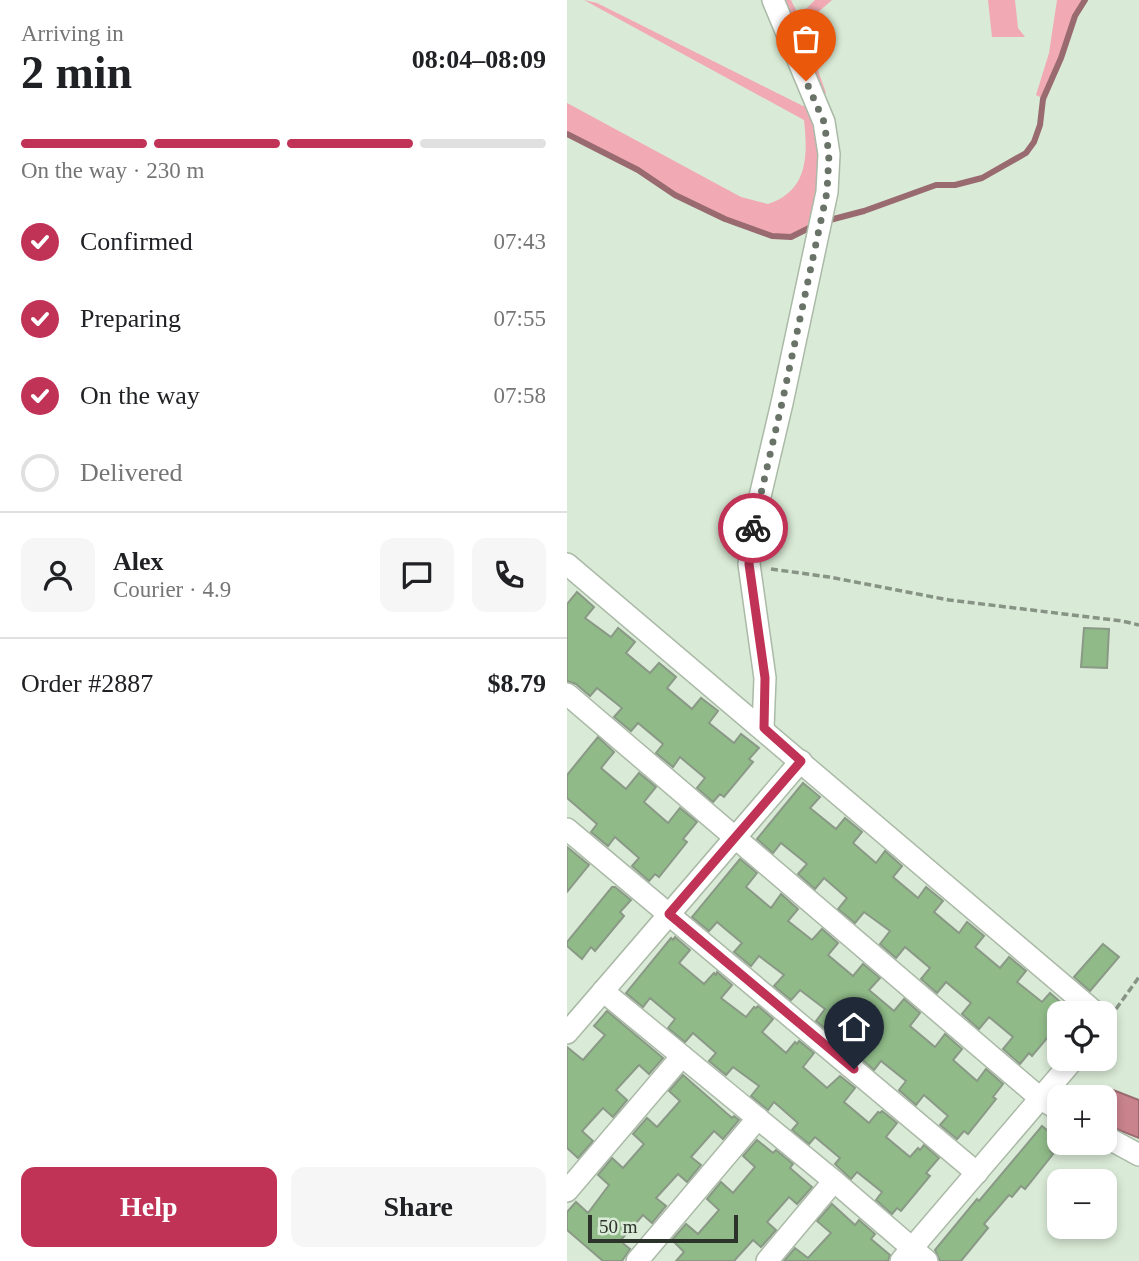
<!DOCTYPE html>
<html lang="en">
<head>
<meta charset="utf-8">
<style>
  body { margin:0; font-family:Georgia,serif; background:#f6f6f6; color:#202124; height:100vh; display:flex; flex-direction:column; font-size:26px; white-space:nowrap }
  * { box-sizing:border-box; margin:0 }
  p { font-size:23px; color:#757577 }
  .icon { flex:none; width:38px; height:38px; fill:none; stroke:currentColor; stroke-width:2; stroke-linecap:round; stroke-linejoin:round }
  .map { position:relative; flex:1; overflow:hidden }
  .details { display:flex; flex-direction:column; background:#fff; width:567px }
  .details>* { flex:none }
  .tools { position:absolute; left:480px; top:1001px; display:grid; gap:14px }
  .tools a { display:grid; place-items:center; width:70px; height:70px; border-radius:14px; background:#fff; box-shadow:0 4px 10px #0003; font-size:35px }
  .scale { position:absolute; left:21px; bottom:18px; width:150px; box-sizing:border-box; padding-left:7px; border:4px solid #2c332b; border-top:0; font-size:19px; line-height:24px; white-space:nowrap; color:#2c332b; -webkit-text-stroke:5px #d9ead6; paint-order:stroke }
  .pin { position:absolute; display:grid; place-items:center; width:60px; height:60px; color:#fff; margin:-72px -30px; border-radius:50% 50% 50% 0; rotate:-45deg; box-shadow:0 0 7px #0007 }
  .pin .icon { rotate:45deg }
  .courier { position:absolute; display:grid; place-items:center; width:70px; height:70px; margin:-35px; border:5px solid #c13257; border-radius:50%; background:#fff; color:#222; box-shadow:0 2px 9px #0007 }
  .summary em { font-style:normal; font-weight:700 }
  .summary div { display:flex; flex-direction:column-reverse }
  .summary { display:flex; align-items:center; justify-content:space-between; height:119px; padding:0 21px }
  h1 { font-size:46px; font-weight:700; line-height:52px }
  .bar { display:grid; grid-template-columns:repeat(4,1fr); gap:10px 7px; align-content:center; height:84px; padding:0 21px }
  .bar i { height:9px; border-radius:5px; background:#e0e0e0 }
  .bar .active { background:#c13257 }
  .bar p { grid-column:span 4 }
  .line { display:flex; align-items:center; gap:18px; padding:0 21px; border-top:2px solid #e0e0e0 }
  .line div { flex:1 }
  .round { display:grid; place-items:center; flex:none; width:74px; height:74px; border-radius:14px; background:#f6f6f6 }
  ol { padding:0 21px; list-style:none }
  li { display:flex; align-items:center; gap:21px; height:77px }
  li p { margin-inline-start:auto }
  li .icon { padding:7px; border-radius:50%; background:#c13257; color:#fff; stroke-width:4 }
  li:last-child { color:#757577 }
  li i { width:38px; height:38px; border:4px solid #e0e0e0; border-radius:50% }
  .button { display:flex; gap:14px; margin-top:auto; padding:14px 21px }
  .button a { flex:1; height:80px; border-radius:14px; background:#c13257; color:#fff; font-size:28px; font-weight:700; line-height:80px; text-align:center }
  .button a+a { background:#f6f6f6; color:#202124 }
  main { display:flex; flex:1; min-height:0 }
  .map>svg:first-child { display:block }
  .green { fill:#f1aab3 }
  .water { fill:#c8838d; stroke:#996b70; stroke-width:2 }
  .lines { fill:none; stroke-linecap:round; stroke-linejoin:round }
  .stream { stroke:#996b70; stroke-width:6 }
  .building { fill:#90bb88; stroke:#899986; stroke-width:2 }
  .minor-casing { stroke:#aabaa7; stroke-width:24 }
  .path { stroke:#879485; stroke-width:3.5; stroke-dasharray:7 3.5; stroke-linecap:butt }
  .minor { stroke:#fff; stroke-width:21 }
  .done { stroke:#697367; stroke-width:7; stroke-dasharray:0 12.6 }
  .route { stroke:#c13257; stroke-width:9 }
</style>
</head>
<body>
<main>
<section class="details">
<div class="summary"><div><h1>2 min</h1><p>Arriving in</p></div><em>08:04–08:09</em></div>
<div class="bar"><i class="active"></i><i class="active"></i><i class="active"></i><i></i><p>On the way · 230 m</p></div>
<ol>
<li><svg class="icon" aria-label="check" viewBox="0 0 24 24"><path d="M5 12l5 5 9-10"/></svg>Confirmed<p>07:43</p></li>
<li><svg class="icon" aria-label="check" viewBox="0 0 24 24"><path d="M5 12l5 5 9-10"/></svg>Preparing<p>07:55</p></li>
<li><svg class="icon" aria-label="check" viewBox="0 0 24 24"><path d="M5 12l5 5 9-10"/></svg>On the way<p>07:58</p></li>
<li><i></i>Delivered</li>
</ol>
<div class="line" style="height:126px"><a class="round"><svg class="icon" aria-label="person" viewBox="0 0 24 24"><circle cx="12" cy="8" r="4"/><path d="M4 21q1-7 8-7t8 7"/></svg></a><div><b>Alex</b><p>Courier · 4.9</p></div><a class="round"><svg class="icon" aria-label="chat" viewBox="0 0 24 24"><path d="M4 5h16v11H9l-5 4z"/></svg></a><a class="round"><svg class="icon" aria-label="phone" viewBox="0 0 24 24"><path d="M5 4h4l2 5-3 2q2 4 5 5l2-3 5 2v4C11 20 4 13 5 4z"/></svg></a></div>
<div class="line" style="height:91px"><div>Order #2887</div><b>$8.79</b></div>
<div class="button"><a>Help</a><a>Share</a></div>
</section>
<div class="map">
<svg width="572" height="1261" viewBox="0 0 572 1261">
  <rect width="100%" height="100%" fill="#d9ead6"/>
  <g class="green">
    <path d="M17,0L30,3L236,106L243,104L256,147L248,223L224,236L206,234L159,218L109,193L72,169L0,132V103L174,197L201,204C241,191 241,156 237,120Z"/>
    <polygon points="216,0 224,0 230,12 240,8 248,0 265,0 248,15 242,25 244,40 242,45 259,93 254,95"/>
    <polygon points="421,0 448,0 451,28 458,37 425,37"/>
    <polygon points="490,0 516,0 507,15 493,58 475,98 469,95 482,53"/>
  </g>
  <polygon class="water" points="546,1090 572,1100 572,1138 537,1124 537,1114"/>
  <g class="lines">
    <g class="stream">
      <polyline points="0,134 71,170 108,195 158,219 205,236 224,237 248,225"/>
      <polyline points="259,221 297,211 369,185 388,185 415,178 459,153 467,142 473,125 476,99 494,58 508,16 518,0"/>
    </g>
  </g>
  <g class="building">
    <polygon points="10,592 27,607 18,618 44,637 51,628 68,642 59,653 83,673 92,663 109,677 100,688 125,709 134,698 151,711 142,723 167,743 174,734 192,748 182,759 186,762 157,797 153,794 146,802 130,788 138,778 113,757 106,767 89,753 96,744 71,723 64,731 47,717 55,708 30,688 23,696 9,684 0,681 0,604"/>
    <polygon points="517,628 542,629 540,668 514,667"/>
    <polygon points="31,737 47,752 34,768 59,789 72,773 89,787 77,802 101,823 113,808 130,822 116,839 120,842 92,877 88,874 82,881 65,866 72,858 48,837 41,846 24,832 30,824 0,798 0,775"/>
    <polygon points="236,783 253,797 243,808 269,829 278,818 295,832 286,843 309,863 318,851 335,866 326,877 351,898 359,887 376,901 367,912 392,933 400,922 417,936 408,947 433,968 442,957 459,971 450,982 475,1002 483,993 499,1007 492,1013 492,1024 465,1056 462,1053 453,1064 436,1049 446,1037 422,1017 412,1029 395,1014 404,1003 379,982 370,993 354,979 363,968 338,947 329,958 313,944 323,931 297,912 288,923 271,909 280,898 257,878 248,889 231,874 240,864 214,843 206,853 190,839"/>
    <polygon points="0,847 22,865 0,892"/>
    <polygon points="173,859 190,873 179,887 204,908 214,894 231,909 221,921 245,940 255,929 271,943 261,955 286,976 296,964 313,978 302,990 327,1011 337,999 353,1013 343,1026 368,1047 378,1034 395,1049 386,1060 410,1081 419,1069 436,1084 426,1097 429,1099 401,1134 397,1131 390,1139 373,1125 381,1116 357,1095 349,1105 332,1090 339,1081 314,1061 307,1070 290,1055 298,1046 273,1025 266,1035 249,1021 258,1009 233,990 224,1000 207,986 217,975 192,956 184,966 167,952 175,943 150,922 142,931 125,917"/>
    <polygon points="45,887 48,887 64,900 53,912 57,916 28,951 24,947 15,959 0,946 0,942"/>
    <polygon points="108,937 123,950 112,963 137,984 147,973 149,975 150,972 165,985 154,998 179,1017 187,1007 189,1008 191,1006 206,1019 195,1032 219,1053 228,1042 230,1044 232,1041 247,1053 236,1067 260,1088 273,1076 288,1088 277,1102 302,1123 311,1112 313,1113 315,1111 330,1123 319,1137 343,1157 351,1148 353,1150 357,1145 372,1158 359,1173 363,1176 334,1211 330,1208 325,1214 309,1200 315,1192 290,1172 284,1179 268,1164 273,1158 248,1137 242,1144 225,1130 231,1123 207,1102 201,1110 184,1096 192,1086 166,1067 159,1075 142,1061 149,1053 126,1033 118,1042 101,1028 108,1019 83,998 76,1007 59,993 104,938 106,940"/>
    <polygon points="536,944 552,957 523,991 507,977"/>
    <polygon points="40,1011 96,1058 82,1074 72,1065 49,1090 60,1100 46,1117 36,1108 15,1131 26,1141 11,1158 0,1148 0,1047 16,1060 38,1035 27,1026"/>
    <polygon points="116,1075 165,1118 167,1116 172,1120 156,1139 147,1131 124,1157 134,1165 120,1182 111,1174 89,1198 99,1206 85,1223 76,1215 53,1241 63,1249 55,1261 36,1261 0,1230 0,1212 9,1202 21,1213 42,1185 31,1175 45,1158 56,1168 77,1144 66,1134 80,1118 90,1127 113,1101 102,1091"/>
    <polygon points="475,1126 492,1140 483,1151 486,1154 458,1189 454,1186 445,1197 442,1195 417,1224 421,1228 394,1261 373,1261 368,1250 410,1199 412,1201"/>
    <polygon points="190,1140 206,1153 209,1150 226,1164 223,1168 245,1187 230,1204 222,1197 200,1222 209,1230 194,1247 186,1240 167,1261 109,1261 117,1252 105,1240 119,1224 131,1234 152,1210 140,1199 154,1182 166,1193 188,1167 176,1156"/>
    <polygon points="265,1204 288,1225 292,1220 308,1234 304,1239 323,1255 321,1261 217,1261 228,1248 241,1258 264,1233 250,1221"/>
  </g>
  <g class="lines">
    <g class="minor-casing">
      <g id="minor">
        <polyline points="0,564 529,1013"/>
        <polyline points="0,694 473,1098 492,1110"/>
        <polyline points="196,728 198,678 182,564 187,522 215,403 260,192 262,154 257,122 206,0"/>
        <polyline points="0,829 410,1173"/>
        <polyline points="36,991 267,1181 360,1261"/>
        <polyline points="0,1033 234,761"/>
        <polyline points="537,1136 572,1155"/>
        <polyline points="0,1191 115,1056"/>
        <polyline points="70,1261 191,1118"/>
        <polyline points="200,1261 267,1181"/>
        <polyline points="334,1261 507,1059"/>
      </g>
    </g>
    <g class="path">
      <polyline points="204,569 262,577 382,600 555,621 572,625"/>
      <polyline points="549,1009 572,977"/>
    </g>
    <use href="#minor" class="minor"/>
  </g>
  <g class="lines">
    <polyline class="done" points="186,528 215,403 260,192 262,154 257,122 239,81"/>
    <polyline class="route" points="186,528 182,564 198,678 197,728 234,761 102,914 287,1069"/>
  </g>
</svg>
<div class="tools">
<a><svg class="icon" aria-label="locate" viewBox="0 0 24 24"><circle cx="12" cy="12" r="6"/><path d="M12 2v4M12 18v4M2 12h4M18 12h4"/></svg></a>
<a>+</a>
<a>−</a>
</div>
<div class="scale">50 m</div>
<div class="pin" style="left:239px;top:81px;background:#ea580c"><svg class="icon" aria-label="bag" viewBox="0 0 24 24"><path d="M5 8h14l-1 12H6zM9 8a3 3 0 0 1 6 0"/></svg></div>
<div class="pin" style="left:287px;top:1069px;background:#1f2937"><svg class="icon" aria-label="home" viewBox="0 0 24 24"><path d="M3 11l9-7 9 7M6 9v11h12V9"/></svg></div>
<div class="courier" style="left:186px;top:528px"><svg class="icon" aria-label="bike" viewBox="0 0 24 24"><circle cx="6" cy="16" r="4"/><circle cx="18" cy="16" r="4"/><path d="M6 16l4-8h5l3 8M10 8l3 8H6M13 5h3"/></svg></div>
</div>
</main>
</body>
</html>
